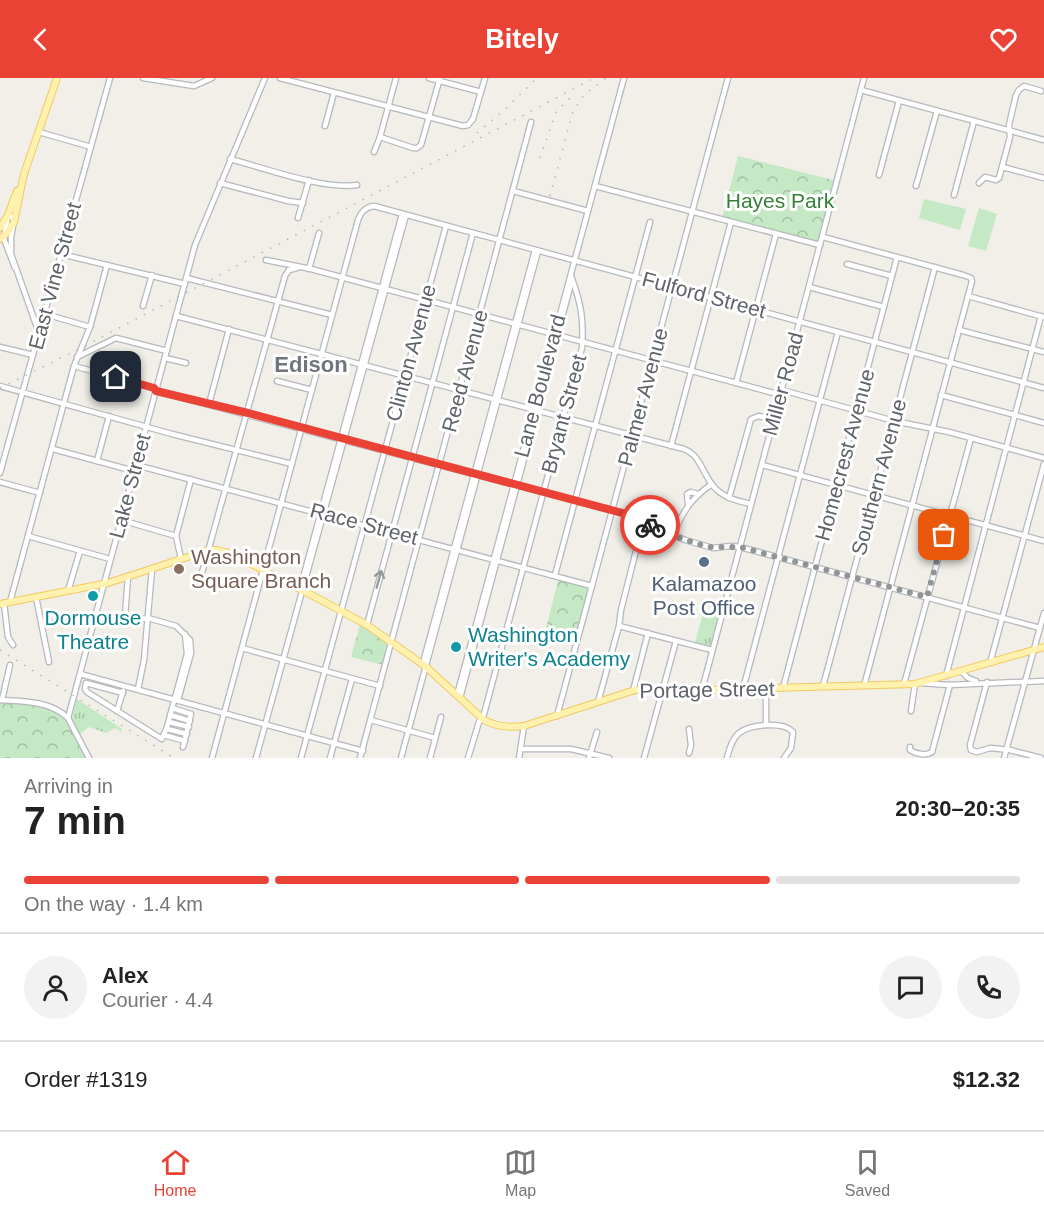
<!DOCTYPE html>
<html lang="en">
<head>
<meta charset="utf-8">
<style>
  body { margin:0; font-family:Helvetica,sans-serif; background:#f2f2f2; color:#222; height:100vh; display:flex; flex-direction:column; font-size:22px; white-space:nowrap }
  * { box-sizing:border-box; margin:0 }
  p { font-size:20px; color:#767676 }
  .icon { flex:none; width:33px; height:33px; fill:none; stroke:currentColor; stroke-width:2; stroke-linecap:round; stroke-linejoin:round }
  .map { position:relative; height:680px; overflow:hidden }
  .side { display:flex; flex-direction:column; background:#fff; flex:1 }
  .side>* { flex:none }
  .pin { position:absolute; display:grid; place-items:center; width:51px; height:51px; color:#fff; margin:-26px; border-radius:12px; box-shadow:0 3px 9px #0006 }
  .courier { position:absolute; display:grid; place-items:center; width:60px; height:60px; margin:-30px; border:4px solid #ea4335; border-radius:50%; background:#fff; color:#222; box-shadow:0 2px 8px #0007 }
  .head em { font-style:normal; font-weight:700 }
  .head div { display:flex; flex-direction:column-reverse }
  .head { display:flex; align-items:center; justify-content:space-between; height:102px; padding:0 24px }
  h1 { font-size:39px; font-weight:700; line-height:45px }
  .bar { display:grid; grid-template-columns:repeat(4,1fr); gap:9px 6px; align-content:center; height:72px; padding:0 24px }
  .bar i { height:8px; border-radius:4px; background:#e0e0e0 }
  .bar .current { background:#ea4335 }
  .bar p { grid-column:span 4 }
  .line { display:flex; align-items:center; gap:15px; padding:0 24px; border-top:2px solid #e0e0e0 }
  .line div { flex:1 }
  .round { display:grid; place-items:center; flex:none; width:63px; height:63px; border-radius:32px; background:#f2f2f2 }
  header { display:flex; justify-content:space-between; align-items:center; height:78px; padding:0 24px; background:#ea4335; color:#fff; font-size:27px; font-weight:700 }
  .menu { display:flex; justify-content:space-around; align-items:center; height:84px; border-top:2px solid #e0e0e0; background:#fff; font-size:16px; color:#767676 }
  .menu a { display:grid; justify-items:center; gap:3px }
  .menu .current { color:#ea4335 }
  .map>svg:first-child { display:block }
  .grass { fill:url(#grass-tufts) }
  .park { fill:url(#park-crowns) }
  .pitch { fill:#c5e8c5 }
  .lines { fill:none; stroke-linecap:round; stroke-linejoin:round }
  .minor-casing { stroke:#b5b8bc; stroke-width:7 }
  .major-casing { stroke:#f2c960; stroke-width:8 }
  .minor { stroke:#fff; stroke-width:4.5 }
  .major { stroke:#fff2af; stroke-width:6 }
  .rail { stroke:#b6b7b8; stroke-width:1.5; stroke-dasharray:1.5 8; stroke-linecap:butt }
  .oneway { stroke:#979a9d }
  .done { stroke:#929495; stroke-width:6; stroke-dasharray:0 10.8 }
  .route { stroke:#ea4335; stroke-width:8 }
  .service-dot { fill:#5c6f8a; stroke:#fff; stroke-width:2 }
  .education-dot { fill:#8d6e63; stroke:#fff; stroke-width:2 }
  .culture-dot { fill:#0f9aa8; stroke:#fff; stroke-width:2 }
  .labels { text-anchor:middle; stroke-width:6; stroke-linejoin:round; paint-order:stroke }
  .park-label { font-size:21px; fill:#348238; stroke:#fff }
  .street-label { font-size:21px; fill:#5f6368; stroke:#fff }
  .education-label { font-size:21px; fill:#785e54; stroke:#fff; text-anchor:start }
  .service-label { font-size:21px; fill:#4e5e75; stroke:#fff }
  .culture-label { font-size:21px; fill:#0d838f; stroke:#fff }
  .neighbourhood-label { font-size:22px; font-weight:bold; fill:#70757a; stroke:#fff }
</style>
</head>
<body>
<header><svg class="icon" aria-label="back" viewBox="0 0 24 24"><path d="M15 5l-7 7 7 7"/></svg>Bitely<svg class="icon" aria-label="heart" viewBox="0 0 24 24"><path d="M12 20l-8-8c-3-5 5-10 8-4 3-6 11-1 8 4z"/></svg></header>
<div class="map">
<svg width="1044" height="680" viewBox="0 0 1044 680">
  <defs>
    <pattern id="grass-tufts" width="24" height="20" patternUnits="userSpaceOnUse" patternTransform="scale(1.5)"><rect width="24" height="20" fill="#c5e8c5"/><path d="M3 7l-1-3M5 7V3M7 7l1-3M15 17l-1-3M17 17v-4M19 17l1-3" fill="none" stroke="#a3c0a4"/></pattern>
    <pattern id="park-crowns" width="20" height="18" patternUnits="userSpaceOnUse" patternTransform="scale(1.5)"><rect width="20" height="18" fill="#c5e8c5"/><path d="M2 6a3 3 0 1 1 6 0M12 15a3 3 0 1 1 6 0" fill="none" stroke="#a3c0a4"/></pattern>
  </defs>
  <rect width="100%" height="100%" fill="#f1efe8"/>
  <g class="grass">
    <polygon points="704,531 711,534 713,531 720,533 710,569 695,565"/>
    <polygon points="77,621 122,651 121,654 115,650 106,655 89,649 80,656 72,640"/>
  </g>
  <g class="park">
    <polygon points="738,78 837,103 820,167 722,141"/>
    <polygon points="559,499 592,508 578,559 546,550"/>
    <polygon points="360,547 389,566 383,587 351,579"/>
    <path d="M0,624C56,628 62,629 88,680H0Z"/>
  </g>
  <g class="pitch">
    <polygon points="924,121 966,131 960,152 919,140"/>
    <polygon points="979,130 997,136 986,173 968,168"/>
  </g>
  <g class="lines">
    <g class="minor-casing">
      <g id="minor">
        <polyline points="143,0 194,8 212,0"/>
        <polyline points="280,0 463,48 468,47 473,41 485,0"/>
        <polyline points="429,0 481,14"/>
        <polyline points="861,12 1044,62"/>
        <polyline points="325,48 334,15"/>
        <polyline points="39,54 91,69"/>
        <polyline points="380,59 413,70 417,70 421,67 440,0"/>
        <polyline points="374,74 380,59 396,0"/>
        <path d="M230,81C265,90 323,112 357,107"/>
        <polyline points="1002,89 1044,100"/>
        <polyline points="879,97 899,23"/>
        <polyline points="220,105 288,123 303,125"/>
        <polyline points="979,105 985,99 996,102 999,100 1010,59 1009,47 1016,17 1019,12 1024,8 1041,13"/>
        <polyline points="595,108 820,167"/>
        <polyline points="916,108 937,33"/>
        <polyline points="513,113 588,133"/>
        <polyline points="954,117 974,43"/>
        <polyline points="298,140 309,102"/>
        <polyline points="823,159 963,197 971,200 972,203 864,608"/>
        <polyline points="61,176 185,206"/>
        <polyline points="266,182 311,191 781,317"/>
        <polyline points="847,186 892,198"/>
        <polyline points="15,190 4,161 8,137 12,139 14,142 11,160 11,176 39,255"/>
        <polyline points="309,191 319,155"/>
        <polyline points="186,200 332,237"/>
        <polyline points="809,209 884,229"/>
        <polyline points="968,218 1043,239"/>
        <polyline points="143,228 152,197"/>
        <polyline points="45,236 90,249"/>
        <path d="M176,238L684,371C702,378 703,399 716,411C726,421 739,423 751,426"/>
        <polyline points="959,252 1044,274"/>
        <polyline points="0,269 33,277"/>
        <polyline points="77,279 116,260 167,273"/>
        <polyline points="165,280 186,285"/>
        <polyline points="74,288 154,310 156,313 626,436 685,462 713,470 731,468 740,469 1040,550"/>
        <polyline points="277,303 312,312"/>
        <polyline points="736,305 776,156"/>
        <polyline points="0,308 172,356 292,386"/>
        <polyline points="782,312 894,343 949,354 1044,380"/>
        <polyline points="941,317 1044,345"/>
        <polyline points="209,326 229,251"/>
        <polyline points="671,368 731,144"/>
        <polyline points="53,371 134,393"/>
        <polyline points="97,383 109,338"/>
        <polyline points="136,387 592,508"/>
        <polyline points="762,387 1044,463"/>
        <polyline points="0,395 110,0"/>
        <polyline points="0,404 40,415"/>
        <polyline points="729,420 751,341 759,338 774,342"/>
        <polyline points="688,426 687,416 691,414 698,416"/>
        <polyline points="121,442 176,458"/>
        <path d="M673,457C682,435 691,420 712,406"/>
        <polyline points="28,458 110,481"/>
        <polyline points="181,481 176,458 191,401"/>
        <polyline points="555,497 650,144"/>
        <polyline points="128,498 125,539 148,541"/>
        <polyline points="304,506 303,500 402,136"/>
        <polyline points="202,507 201,498 207,477 285,198 289,192 297,190"/>
        <polyline points="68,513 80,473"/>
        <polyline points="36,519 49,584"/>
        <polyline points="10,524 74,288 90,249 107,187"/>
        <polyline points="4,525 8,559 13,567"/>
        <polyline points="114,538 125,539"/>
        <polyline points="148,540 176,548 190,562 191,575 178,622"/>
        <polyline points="42,547 73,541"/>
        <polyline points="367,547 473,155"/>
        <polyline points="619,548 621,532 637,469 640,467"/>
        <polyline points="242,570 380,608"/>
        <polyline points="990,585 1044,386"/>
        <polyline points="425,588 424,581 535,172"/>
        <polyline points="962,594 968,600 976,603"/>
        <polyline points="80,596 363,673"/>
        <polyline points="946,598 1041,238"/>
        <polyline points="987,604 970,667 971,672 977,674 990,670 1010,672 1041,680"/>
        <polyline points="921,605 949,607 1044,603"/>
        <polyline points="904,606 971,360"/>
        <polyline points="823,608 935,189"/>
        <polyline points="783,610 897,179"/>
        <polyline points="138,611 144,582 152,491"/>
        <polyline points="743,611 838,254"/>
        <polyline points="702,612 864,0"/>
        <polyline points="633,613 648,555"/>
        <polyline points="123,615 86,605 85,611 87,614 162,661 167,649 187,576 185,556"/>
        <polyline points="457,617 624,0"/>
        <polyline points="460,620 572,202"/>
        <path d="M0,622C23,623 51,623 68,640"/>
        <polyline points="2,622 10,587"/>
        <polyline points="598,624 619,548 712,572"/>
        <polyline points="172,630 191,636 183,669"/>
        <polyline points="117,633 123,613"/>
        <polyline points="911,633 915,606"/>
        <polyline points="170,637 190,643"/>
        <polyline points="557,638 728,0"/>
        <polyline points="371,642 435,660"/>
        <polyline points="169,644 189,649"/>
        <polyline points="766,647 766,610"/>
        <polyline points="167,651 187,656"/>
        <polyline points="689,651 691,667 689,675"/>
        <polyline points="164,657 185,663"/>
        <path d="M910,669V672C916,676 926,678 932,674L950,607"/>
        <polyline points="521,671 571,671 609,680"/>
        <polyline points="89,680 68,640 195,167 265,0"/>
        <path d="M212,680L358,142C361,134 365,129 374,128L1044,310"/>
        <polyline points="256,680 406,137"/>
        <polyline points="301,680 446,148"/>
        <polyline points="330,680 352,601"/>
        <polyline points="360,680 531,44"/>
        <polyline points="401,680 538,173"/>
        <polyline points="430,680 441,639"/>
        <path d="M468,680L479,644L484,636L582,270C584,241 581,225 571,198"/>
        <polyline points="519,680 524,648"/>
        <polyline points="589,680 597,654"/>
        <polyline points="644,680 676,563"/>
        <path d="M727,680C729,671 732,661 739,655C750,646 784,643 793,654L791,670L784,680"/>
        <polyline points="1004,680 1044,535"/>
      </g>
    </g>
    <g class="major-casing">
      <g id="major">
        <polyline points="0,150 8,137 17,113"/>
        <polyline points="0,161 7,155 14,144 24,96 57,0"/>
        <polyline points="197,476 206,482"/>
        <path d="M0,526L108,505L209,472H217L232,476L321,522L367,547L425,588L484,642C497,649 509,650 524,648L635,612H702L915,606L1044,569"/>
      </g>
    </g>
    <use href="#minor" class="minor"/>
    <use href="#major" class="major"/>
    <g class="rail">
      <polyline points="477,55 502,34 537,0"/>
      <polyline points="540,80 556,34 572,18"/>
      <polyline points="550,118 573,33 585,16 606,0"/>
      <polyline points="0,310 81,270 594,0"/>
      <polyline points="0,572 174,680"/>
    </g>
  </g>
  <defs><path id="oneway-shaft" d="M-6 0H5M1.5-3L5.5 0L1.5 3" fill="none" stroke-width="1.6" stroke-linecap="round" stroke-linejoin="round" transform="scale(1.5)"/></defs>
  <use class="oneway" href="#oneway-shaft" transform="translate(379 501) rotate(-75)"/>
  <g class="lines">
    <polyline class="done" points="650,447 677,459 708,469 740,469 927,519 944,457"/>
    <polyline class="route" points="116,299 154,310 156,313 248,335 626,436 650,447"/>
  </g>
  <circle class="service-dot" cx="704" cy="484" r="6"/>
  <circle class="education-dot" cx="179" cy="491" r="6"/>
  <g class="culture-dot">
    <circle cx="93" cy="518" r="6"/>
    <circle cx="456" cy="569" r="6"/>
  </g>
  <g class="labels">
    <g class="park-label">
      <text x="780" y="130">Hayes Park</text>
    </g>
    <g class="street-label">
      <text transform="translate(55 198) rotate(-75)" y="7">East Vine Street</text>
      <text transform="translate(704 217) rotate(15)" y="7">Fulford Street</text>
      <text transform="translate(411 275) rotate(-75)" y="7">Clinton Avenue</text>
      <text transform="translate(465 293) rotate(-75)" y="7">Reed Avenue</text>
      <text transform="translate(783 306) rotate(-75)" y="7">Miller Road</text>
      <text transform="translate(540 308) rotate(-75)" y="7">Lane Boulevard</text>
      <text transform="translate(643 319) rotate(-75)" y="7">Palmer Avenue</text>
      <text transform="translate(564 336) rotate(-75)" y="7">Bryant Street</text>
      <text transform="translate(845 377) rotate(-75)" y="7">Homecrest Avenue</text>
      <text transform="translate(879 399) rotate(-75)" y="7">Southern Avenue</text>
      <text transform="translate(130 408) rotate(-75)" y="7">Lake Street</text>
      <text transform="translate(364 446) rotate(15)" y="7">Race Street</text>
      <text transform="translate(707 612) rotate(-1)" y="7">Portage Street</text>
    </g>
    <g class="education-label">
      <text x="191" y="486">Washington<tspan x="191" dy="24">Square Branch</tspan></text>
    </g>
    <g class="service-label">
      <text x="704" y="513">Kalamazoo<tspan x="704" dy="24">Post Office</tspan></text>
    </g>
    <g class="culture-label">
      <text x="93" y="547">Dormouse<tspan x="93" dy="24">Theatre</tspan></text>
      <text x="468" y="564" text-anchor="start">Washington<tspan x="468" dy="24">Writer's Academy</tspan></text>
    </g>
    <g class="neighbourhood-label">
      <text x="311" y="294">Edison</text>
    </g>
  </g>
</svg>
<div class="pin" style="left:944px;top:457px;background:#ea580c"><svg class="icon" aria-label="bag" viewBox="0 0 24 24"><path d="M5 8h14l-1 12H6zM9 8a3 3 0 0 1 6 0"/></svg></div>
<div class="pin" style="left:116px;top:299px;background:#1f2937"><svg class="icon" aria-label="home" viewBox="0 0 24 24"><path d="M3 11l9-7 9 7M6 9v11h12V9"/></svg></div>
<div class="courier" style="left:650px;top:447px"><svg class="icon" aria-label="bike" viewBox="0 0 24 24"><circle cx="6" cy="16" r="4"/><circle cx="18" cy="16" r="4"/><path d="M6 16l4-8h5l3 8M10 8l3 8H6M13 5h3"/></svg></div>
</div>
<section class="side">
<div class="head"><div><h1>7 min</h1><p>Arriving in</p></div><em>20:30–20:35</em></div>
<div class="bar"><i class="current"></i><i class="current"></i><i class="current"></i><i></i><p>On the way · 1.4 km</p></div>
<div class="line" style="height:108px"><a class="round"><svg class="icon" aria-label="person" viewBox="0 0 24 24"><circle cx="12" cy="8" r="4"/><path d="M4 21q1-7 8-7t8 7"/></svg></a><div><b>Alex</b><p>Courier · 4.4</p></div><a class="round"><svg class="icon" aria-label="chat" viewBox="0 0 24 24"><path d="M4 5h16v11H9l-5 4z"/></svg></a><a class="round"><svg class="icon" aria-label="phone" viewBox="0 0 24 24"><path d="M5 4h4l2 5-3 2q2 4 5 5l2-3 5 2v4C11 20 4 13 5 4z"/></svg></a></div>
<div class="line" style="height:78px"><div>Order #1319</div><b>$12.32</b></div>
</section>
<nav class="menu">
<a class="current"><svg class="icon" aria-label="home" viewBox="0 0 24 24"><path d="M3 11l9-7 9 7M6 9v11h12V9"/></svg>Home</a>
<a><svg class="icon" aria-label="map" viewBox="0 0 24 24"><path d="M3 6l6-2 6 2 6-2v14l-6 2-6-2-6 2zM9 4v14M15 6v14"/></svg>Map</a>
<a><svg class="icon" aria-label="saved" viewBox="0 0 24 24"><path d="M7 4h10v16l-5-4-5 4z"/></svg>Saved</a>
</nav>
</body>
</html>
